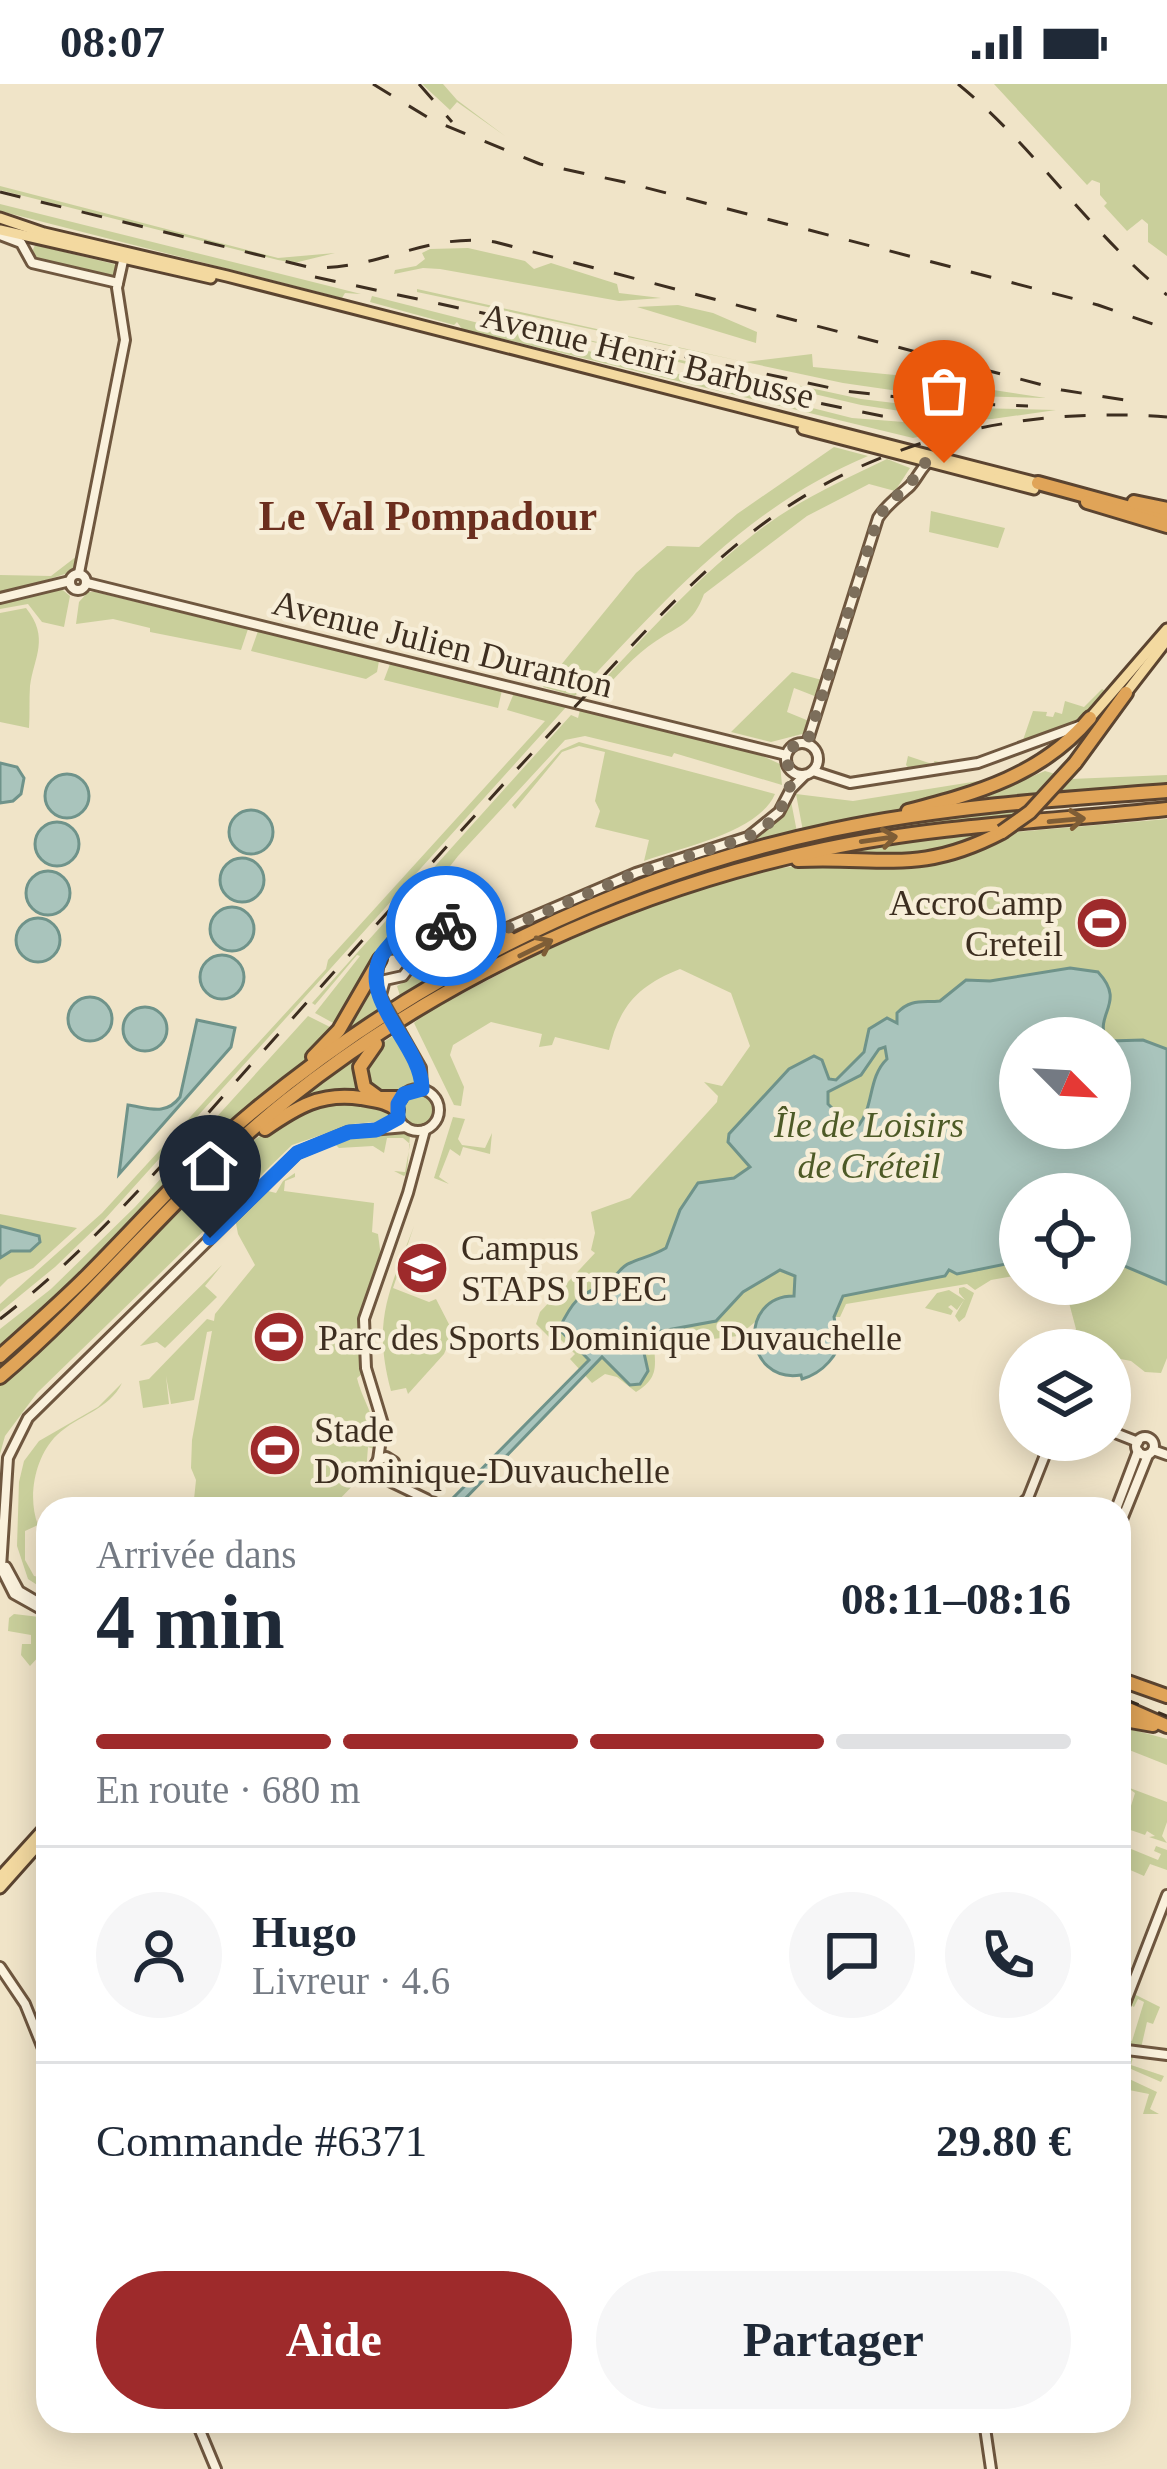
<!DOCTYPE html>
<html lang="fr">
<head>
<meta charset="utf-8">
<style>
  body { margin:0; font-family:"Times New Roman",serif; background:#f6f6f7; color:#1f2937; height:100vh; display:flex; flex-direction:column; font-size:45px; white-space:nowrap }
  * { box-sizing:border-box; margin:0 }
  p { font-size:39px; color:#747a83 }
  .icon { flex:none; width:66px; height:66px; fill:none; stroke:currentColor; stroke-width:2; stroke-linecap:round; stroke-linejoin:round }
  .map { position:relative; flex:1; overflow:hidden }
  .panel { position:absolute; left:36px; top:1413px; width:1095px; height:936px; display:flex; flex-direction:column; background:#fff; border-radius:36px; box-shadow:0 6px 30px #0003 }
  .panel>* { flex:none }
  .needle { width:78px; rotate:114deg }
  .buttons { position:absolute; left:999px; top:933px; display:grid; gap:24px }
  .buttons a { display:grid; place-items:center; width:132px; height:132px; border-radius:50%; background:#fff; box-shadow:0 6px 30px #0003; font-size:60px }
  .pin { position:absolute; display:grid; place-items:center; width:102px; height:102px; color:#fff; margin:-123px -51px; border-radius:50% 50% 50% 0; rotate:-45deg; box-shadow:0 0 12px #0007 }
  .pin .icon { rotate:45deg }
  .courier { position:absolute; display:grid; place-items:center; width:120px; height:120px; margin:-60px; border:9px solid #1a73e8; border-radius:50%; background:#fff; color:#222; box-shadow:0 3px 15px #0007 }
  .head em { font-style:normal; font-weight:800 }
  .head div { display:flex; flex-direction:column-reverse }
  .head { display:flex; align-items:center; justify-content:space-between; height:204px; padding:0 60px }
  h1 { font-size:78px; font-weight:800; line-height:90px }
  .bar { display:grid; grid-template-columns:repeat(4,1fr); gap:18px 12px; align-content:center; height:144px; padding:0 60px }
  .bar i { height:15px; border-radius:9px; background:#e0e1e3 }
  .bar .on { background:#9e2a2b }
  .bar p { grid-column:span 4 }
  .line { display:flex; align-items:center; gap:30px; padding:0 60px; border-top:3px solid #e0e1e3 }
  .line div { flex:1 }
  .round { display:grid; place-items:center; flex:none; width:126px; height:126px; border-radius:63px; background:#f6f6f7 }
  .button { display:flex; gap:24px; margin-top:auto; padding:24px 60px }
  .button a { flex:1; height:138px; border-radius:72px; background:#9e2a2b; color:#fff; font-size:48px; font-weight:800; line-height:138px; text-align:center }
  .button a+a { background:#f6f6f7; color:#1f2937 }
  .status { display:flex; justify-content:space-between; align-items:center; height:84px; padding:0 60px; background:#fff; direction:ltr }
  .status svg { height:33px; fill:currentColor }
  .map>svg:first-child { display:block }
  .green { fill:#c9cf9b; fill-rule:evenodd }
  .water { fill:#a9c4bc; stroke:#6f938a; stroke-width:3; fill-rule:evenodd }
  .lines { fill:none; stroke-linecap:round; stroke-linejoin:round }
  .secondary-casing { stroke:#6f573f; stroke-width:14 }
  .primary-casing { stroke:#5b4430; stroke-width:15 }
  .highway-casing { stroke:#5b4430; stroke-width:18 }
  .secondary { stroke:#faf1dc; stroke-width:8 }
  .primary { stroke:#f3d9a0; stroke-width:9 }
  .highway { stroke:#e0a458; stroke-width:12 }
  .rail { stroke:#3d2e20; stroke-width:3; stroke-dasharray:21 21; stroke-linecap:butt }
  .secondary-bridge-casing { stroke:#6f573f; stroke-width:14; stroke-linecap:butt }
  .highway-bridge-casing { stroke:#5b4430; stroke-width:18; stroke-linecap:butt }
  .secondary-bridge { stroke:#faf1dc; stroke-width:8 }
  .highway-bridge { stroke:#e0a458; stroke-width:12 }
  .oneway { stroke:#7e5d36 }
  .done { stroke:#7c6e5b; stroke-width:12; stroke-dasharray:0 21.6 }
  .route { stroke:#1a73e8; stroke-width:15 }
  .labels { text-anchor:middle; stroke-width:9; stroke-linejoin:round; paint-order:stroke }
  .street-label { font-size:36px; fill:#3d2e20; stroke:#f7eed8 }
  .poi-label { font-size:36px; fill:#3d2e20; stroke:#f7eed8; text-anchor:start }
  .park-label { font-size:36px; font-style:italic; fill:#4d5a26; stroke:#f7eed8 }
  .quarter-label { font-size:42px; font-weight:bold; fill:#6b2e1e; stroke:#f7eed8 }
</style>
</head>
<body>
<div class="status"><b>08:07</b><svg viewBox="0 0 49 12"><path d="M0 12V9h3v3zM5 12V6h3v6zM10 12V3h3v9zM15 12V0h3v12zM26 1h20v11H26zM47 4h2v5h-2z"/></svg></div>
<div class="map">
<svg width="1167" height="2385" viewBox="0 0 1167 2385">
  <rect width="100%" height="100%" fill="#f0e4c8"/>
  <g class="green">
    <polygon points="422,0 443,0 457,16 505,52 457,18 450,26"/>
    <polygon points="994,0 1167,0 1167,172 1148,158 1148,140 1142,135 1127,147 1104,122 1107,119 1100,111 1100,99 1092,96 1087,101"/>
    <polygon points="0,102 278,174 335,169 294,179 278,176 0,106"/>
    <polygon points="0,120 361,210 345,209 342,214 0,127"/>
    <polygon points="35,161 114,180 118,185 112,193 36,176 31,170"/>
    <polygon points="468,164 525,177 534,185 551,179 617,200 619,209 661,214 619,217 440,185 423,184 394,190 395,186 416,182 425,175 422,169 430,165"/>
    <polygon points="417,205 745,278 812,270 813,283 895,291 1046,314 926,311 843,299 417,208"/>
    <polygon points="372,212 852,334 943,341 942,348 913,354 462,245 457,238 454,241 370,218"/>
    <polygon points="678,221 713,229 757,248 756,259 637,223"/>
    <polygon points="542,246 861,315 927,323 1056,326 992,335 959,336 861,321"/>
    <path d="M834,363L868,372C746,423 663,518 575,612L543,603L636,489L667,462L699,463L737,430Z"/>
    <path d="M887,375L910,384L895,407L869,400L807,432L704,510C693,540 680,541 656,557C635,571 615,593 599,612H589C648,549 707,481 779,432C814,409 850,393 887,375Z"/>
    <polygon points="931,427 1005,444 998,464 929,448"/>
    <polygon points="77,472 76,481 68,489 0,511 0,491 51,492"/>
    <polygon points="58,502 70,512 64,543 42,538 28,520 0,525 0,518 37,511"/>
    <polygon points="88,508 95,508 248,545 241,566 150,548 150,544 113,535 76,540 79,518"/>
    <path d="M26,524C50,554 34,573 30,602C29,616 30,630 29,644L0,638V529Z"/>
    <polygon points="258,547 379,577 377,588 366,595 251,567"/>
    <polygon points="390,580 502,606 498,624 384,596"/>
    <polygon points="792,588 822,596 817,613 794,604 787,628 809,637 806,649 771,658 731,648"/>
    <path d="M1102,605L1107,608L1105,613C1053,663 980,676 911,687L906,681L908,672L935,681L934,677C963,683 997,666 1023,656L1033,627L1047,628L1046,632L1053,633L1055,628L1062,630L1065,617L1084,623Z"/>
    <polygon points="514,609 567,622 104,1136 55,1183 0,1228 0,1220 102,1129 326,885 328,876 545,637 507,626"/>
    <polygon points="580,626 756,669 780,680 782,701 674,669 672,673 585,652 565,656 458,772 393,855 378,867 341,939 335,940 315,929 360,872 357,871 315,921 312,919 571,631 578,634"/>
    <path d="M579,658L775,710C759,748 682,763 644,777L649,756L595,743L600,727L595,717L605,668L579,662L562,668L515,725L512,721L561,666Z"/>
    <polygon points="1045,687 1059,691 1040,714 929,727 989,710"/>
    <polygon points="1167,691 1167,703 1055,714 1071,695"/>
    <polygon points="1010,692 924,721 803,747 796,710 853,717"/>
    <polygon points="790,712 797,748 652,791 507,852 424,871 421,858 426,842 481,853 609,802 754,752 773,739"/>
    <polygon points="1029,724 1008,739 809,764 806,757 873,744"/>
    <path d="M1167,735V1274L1161,1289L1145,1288L1131,1277L1110,1273V1266H1069L1076,1245L1064,1200H1110V1110H1020V1191L991,1196L975,1206L967,1200L846,1220L840,1233H826L787,1212L738,1252L654,1262C656,1285 657,1295 636,1308L617,1293L605,1290L592,1299L570,1275L575,1270L558,1253L553,1257L536,1240L540,1228L595,1169L591,1166L595,1149L591,1128L630,1114L717,1018L718,1012L704,998L722,1002L750,962L731,909L680,885C639,901 619,922 609,966L555,953L552,961L539,963L542,950L491,938L453,961L450,971L464,1003L461,1022L454,1021L414,939L427,928L534,872L645,823L751,788L813,780L925,781L957,773L1015,748ZM1020,954H1110V1044H1020Z"/>
    <polygon points="995,748 930,773 810,770"/>
    <polygon points="492,863 401,915 397,902 410,895 420,881"/>
    <polygon points="375,896 384,925 332,960 373,896"/>
    <polygon points="308,932 332,944 333,949 323,961 232,1038 50,1220 0,1264 0,1245 51,1205 135,1123"/>
    <polygon points="397,949 420,995 395,1012 369,1005 364,981 375,964"/>
    <polygon points="363,967 365,1008 289,1023"/>
    <circle cx="418" cy="1026" r="18"/>
    <polygon points="330,1016 390,1022 392,1029 384,1037 353,1040 292,1061 37,1309 5,1352 0,1370 0,1299 253,1057 298,1026"/>
    <polygon points="453,1033 465,1035 458,1055 462,1061 485,1064 492,1049 490,1070 463,1063 460,1072 450,1065 439,1093 449,1100 434,1094"/>
    <path d="M402,1048L410,1051L407,1089L404,1092L394,1087L405,1088L410,1060L403,1054H387L384,1069L373,1062L339,1064L334,1059L301,1075L268,1107L276,1109L283,1097L295,1089V1093L285,1097L284,1107L374,1119L372,1148L378,1150L381,1173L362,1229L363,1289L357,1294C364,1322 379,1334 374,1365L368,1363L366,1388L330,1425H193L196,1396L191,1384L192,1356L212,1247L207,1248L194,1316L171,1320L166,1292L169,1320L143,1324L139,1297L149,1295L207,1235L214,1237L215,1230L255,1181L238,1150L235,1134L299,1072L349,1051Z"/>
    <polygon points="0,1130 77,1144 33,1184 8,1195 0,1203 0,1174 11,1167 35,1164 40,1158 38,1152 0,1142"/>
    <path d="M414,1142L393,1204L429,1218L436,1215L453,1248L444,1270L408,1310L406,1304L391,1307C372,1236 389,1208 414,1142Z"/>
    <polygon points="222,1181 205,1202 217,1213 165,1264 157,1258 140,1262"/>
    <polygon points="964,1203 974,1209 965,1233 959,1238 955,1232 964,1216 957,1226 951,1221 948,1223 953,1227 951,1231 925,1224 937,1209 949,1206 965,1216 959,1209 959,1204"/>
    <path d="M122,1299C109,1326 78,1331 57,1351C35,1372 27,1413 38,1441L25,1447V1476L34,1492L48,1495V1508L28,1495L17,1462L19,1398L24,1377L39,1357L98,1323Z"/>
    <polygon points="14,1530 48,1534 48,1571 41,1570 30,1582 21,1571 22,1560 31,1560 31,1551 8,1547 9,1534"/>
    <polygon points="1119,1642 1167,1655 1167,1681 1119,1662"/>
    <polygon points="1127,1703 1167,1718 1167,1738 1162,1752 1167,1759 1149,1753 1155,1752 1147,1747 1145,1751 1119,1742 1119,1735 1126,1738 1135,1709"/>
    <polygon points="1119,1760 1158,1776 1161,1770 1154,1767 1156,1762 1167,1766 1167,1786 1150,1780 1144,1792 1119,1781"/>
    <polygon points="1134,1910 1160,1923 1153,1940 1147,1938 1141,1964 1119,1961 1124,1948 1125,1954 1132,1957 1144,1918 1138,1915 1134,1923 1129,1920"/>
    <polygon points="1119,1969 1133,1973 1131,1981 1164,1992 1161,1998 1131,1985 1127,1994 1157,2008 1150,2025 1159,2030 1143,2030 1149,2010 1119,2004"/>
  </g>
  <g class="water">
    <polygon points="0,679 17,683 24,694 21,710 13,717 0,719"/>
    <circle cx="67" cy="712" r="22"/>
    <circle cx="251" cy="748" r="22"/>
    <circle cx="57" cy="760" r="22"/>
    <circle cx="242" cy="796" r="22"/>
    <circle cx="48" cy="809" r="22"/>
    <circle cx="232" cy="845" r="22"/>
    <circle cx="38" cy="856" r="22"/>
    <circle cx="222" cy="893" r="22"/>
    <path d="M1070,884L1098,888C1126,918 1096,928 1105,954H1020V1044H1110V957L1143,956L1167,965V1200L1110,1176V1110H1020V1177L957,1190L949,1186L945,1192L843,1212L834,1233L837,1250H842C839,1271 823,1289 802,1295L801,1291C744,1300 737,1212 794,1212L795,1192L780,1186L743,1208L716,1237L640,1251L648,1287L640,1300L630,1301L602,1273L461,1419L452,1415L589,1276L559,1245C574,1214 578,1213 607,1198C617,1194 619,1183 630,1179C642,1174 654,1171 666,1164L680,1126L698,1099L734,1094L750,1083L728,1058L729,1050L789,985L814,972L822,976L829,995L836,996L864,968L869,945L887,934L897,939V929C911,914 923,919 940,917L966,896L990,897ZM885,963L887,975C868,993 874,1022 859,1041H849L828,1020V1008L861,991L879,965Z"/>
    <circle cx="90" cy="935" r="22"/>
    <circle cx="145" cy="945" r="22"/>
    <path d="M197,936L235,944L231,963L119,1090L128,1021C149,1024 166,1032 180,1013Z"/>
    <polygon points="0,1142 39,1152 40,1158 30,1167 11,1167 0,1174"/>
  </g>
  <g class="lines">
    <g class="secondary-casing">
      <g id="secondary">
        <polyline points="0,151 21,159 32,179 118,199"/>
        <polyline points="79,489 125,256 117,204 123,177"/>
        <circle cx="78" cy="498" r="8"/>
        <polyline points="87,499 786,671"/>
        <polyline points="0,514 70,497"/>
        <circle cx="802" cy="675" r="16"/>
        <path d="M807,659L878,434C887,420 898,413 910,402C919,392 921,383 931,376"/>
        <polyline points="813,687 850,699 978,679 1079,642"/>
        <polyline points="387,865 403,843 416,834 472,850 498,848 636,789 748,753 779,728 791,705 805,691"/>
        <path d="M407,868C403,846 420,841 438,840"/>
        <path d="M381,911L385,896L403,892L410,883V873L401,864L387,865C373,882 376,903 385,921"/>
        <polyline points="401,949 421,984 422,1005"/>
        <circle cx="418" cy="1026" r="21"/>
        <polyline points="1110,1347 1138,1358"/>
        <circle cx="1145" cy="1362" r="9"/>
        <polyline points="1153,1366 1167,1371"/>
        <polyline points="378,1376 383,1340 366,1284 364,1235 408,1109 425,1046"/>
        <polyline points="375,1383 379,1392 447,1425"/>
        <polyline points="367,1393 378,1376 386,1373 394,1378 394,1388 403,1400"/>
        <polyline points="1017,1425 1028,1414 1051,1356"/>
        <polyline points="1116,1425 1138,1367"/>
        <polyline points="1119,1443 1148,1371"/>
        <polyline points="6,1483 19,1507 48,1524"/>
        <polyline points="48,1529 14,1510 1,1484 8,1374 28,1334 297,1069 348,1048 406,1043"/>
        <polyline points="0,1883 25,1920 48,1977"/>
        <polyline points="1119,1935 1167,1811"/>
        <polyline points="1119,1965 1167,1971"/>
        <polyline points="196,2337 216,2385"/>
        <polyline points="984,2337 991,2385"/>
      </g>
    </g>
    <g class="primary-casing">
      <g id="primary">
        <polyline points="0,134 44,149 227,192 1038,399"/>
        <polyline points="0,146 211,194"/>
        <polyline points="803,345 1034,405"/>
        <polyline points="1126,609 1167,556"/>
        <polyline points="1090,634 1167,545"/>
        <polyline points="0,1793 48,1740"/>
        <polyline points="0,1804 48,1750"/>
      </g>
    </g>
    <g class="highway-casing">
      <g id="highway">
        <polyline points="1038,399 1167,434"/>
        <polyline points="1087,418 1167,442"/>
        <polyline points="1134,418 1167,425"/>
        <polyline points="1075,679 1126,609"/>
        <path d="M908,727C977,709 1042,691 1090,634"/>
        <path d="M798,776C882,772 920,791 1002,748"/>
        <polyline points="410,877 509,854"/>
        <polyline points="376,960 360,983 364,1003 379,1014 400,1014"/>
        <polyline points="313,973 339,946 380,875"/>
        <path d="M265,1045C297,1023 321,1008 361,1014C375,1017 387,1017 397,1026"/>
        <path d="M0,1272C29,1246 59,1220 87,1192C143,1136 195,1075 256,1025C423,887 620,791 832,746C941,723 1056,715 1167,707"/>
        <path d="M0,1293C101,1207 183,1099 287,1016C441,893 632,805 825,765C937,741 1054,737 1167,725"/>
        <polyline points="1119,1595 1167,1612"/>
        <polyline points="1119,1621 1167,1642"/>
        <polyline points="1119,1635 1153,1641"/>
      </g>
    </g>
    <use href="#secondary" class="secondary"/>
    <use href="#primary" class="primary"/>
    <use href="#highway" class="highway"/>
    <g class="rail">
      <polyline points="373,0 432,36 540,80 624,98 1098,221 1167,245"/>
      <polyline points="419,0 452,38"/>
      <path d="M958,0C1035,63 1089,148 1167,211"/>
      <path d="M0,108L308,183C373,189 428,147 495,158L1062,306L1125,316"/>
      <polyline points="315,193 845,307 950,319 1028,322"/>
      <polyline points="780,311 882,332 964,338"/>
      <path d="M0,1235C94,1163 170,1072 248,984C355,865 461,745 570,628C646,547 719,460 818,404C925,344 1045,324 1167,333"/>
      <polyline points="1119,1613 1167,1632"/>
    </g>
    <g class="secondary-bridge-casing">
      <polyline id="secondary-bridge" points="385,921 401,949"/>
    </g>
    <g class="highway-bridge-casing">
      <polyline id="highway-bridge" points="1002,748 1030,728 1075,679"/>
    </g>
    <use href="#secondary-bridge" class="secondary-bridge"/>
    <use href="#highway-bridge" class="highway-bridge"/>
  </g>
  <defs><path id="oneway-shaft" d="M-6 0H5M1.5-3L5.5 0L1.5 3" fill="none" stroke-width="1.6" stroke-linecap="round" stroke-linejoin="round" transform="scale(3)"/></defs>
  <g class="oneway">
    <use href="#oneway-shaft" transform="translate(1067 736) rotate(-5)"/>
    <use href="#oneway-shaft" transform="translate(879 755) rotate(-8)"/>
    <use href="#oneway-shaft" transform="translate(536 864) rotate(-26)"/>
  </g>
  <g class="lines">
    <path class="done" d="M446,842L472,850L498,848L636,789L748,753L770,738L785,718L790,706L787,668L796,660L807,659L878,434C891,412 913,403 924,379H944"/>
    <path class="route" d="M210,1154L297,1069L349,1048L376,1046L398,1034V1020L404,1010L422,1005C422,961 360,919 380,874C384,866 393,859 398,851C412,830 424,833 446,842"/>
  </g>
  <defs>
    <g id="stadium-disc" transform="scale(2.7)"><circle r="9.5" fill="#9e2a2b" stroke="#f7eed8"/><path d="M0-5a6.5 5 0 1 0 0 10a6.5 5 0 1 0 0-10ZM-3.5-1.8h7v3.6h-7Z" fill="#fff"/></g>
    <g id="university-disc" transform="scale(2.7)"><circle r="9.5" fill="#9e2a2b" stroke="#f7eed8"/><path d="M0-5L7-2L0 1L-7-2ZM-4 1L0 2.5L4 1V4Q0 6-4 4Z" fill="#fff"/></g>
  </defs>
  <g fill-rule="evenodd">
    <use href="#stadium-disc" x="1102" y="839"/>
    <use href="#university-disc" x="422" y="1184"/>
    <use href="#stadium-disc" x="279" y="1253"/>
    <use href="#stadium-disc" x="275" y="1366"/>
  </g>
  <g class="labels">
    <g class="street-label">
      <text transform="translate(648 271) rotate(14)" y="13">Avenue Henri Barbusse</text>
      <text transform="translate(443 559) rotate(14)" y="13">Avenue Julien Duranton</text>
    </g>
    <g class="poi-label">
      <text x="1063" y="831" text-anchor="end">AccroCamp<tspan x="1063" dy="41">Creteil</tspan></text>
      <text x="461" y="1176">Campus<tspan x="461" dy="41">STAPS UPEC</tspan></text>
      <text x="318" y="1266">Parc des Sports Dominique Duvauchelle</text>
      <text x="314" y="1358">Stade<tspan x="314" dy="41">Dominique-Duvauchelle</tspan></text>
    </g>
    <g class="park-label">
      <text x="869" y="1053">Île de Loisirs<tspan x="869" dy="41">de Créteil</tspan></text>
    </g>
    <g class="quarter-label">
      <text x="428" y="446">Le Val Pompadour</text>
    </g>
  </g>
</svg>
<div class="buttons">
<a><svg class="needle" viewBox="-14 -14 28 28"><path d="M0-13l5 13h-10z" fill="#e53935"/><path d="M0 13l5-13h-10z" fill="#747a83"/></svg></a>
<a><svg class="icon" aria-label="locate" viewBox="0 0 24 24"><circle cx="12" cy="12" r="6"/><path d="M12 2v4M12 18v4M2 12h4M18 12h4"/></svg></a>
<a><svg class="icon" aria-label="layers" viewBox="0 0 24 24"><path d="M12 4l9 5-9 5-9-5zM3 14l9 5 9-5"/></svg></a>
</div>
<div class="pin" style="left:944px;top:379px;background:#ea580c"><svg class="icon" aria-label="bag" viewBox="0 0 24 24"><path d="M5 8h14l-1 12H6zM9 8a3 3 0 0 1 6 0"/></svg></div>
<div class="pin" style="left:210px;top:1154px;background:#1f2937"><svg class="icon" aria-label="home" viewBox="0 0 24 24"><path d="M3 11l9-7 9 7M6 9v11h12V9"/></svg></div>
<div class="courier" style="left:446px;top:842px"><svg class="icon" aria-label="bike" viewBox="0 0 24 24"><circle cx="6" cy="16" r="4"/><circle cx="18" cy="16" r="4"/><path d="M6 16l4-8h5l3 8M10 8l3 8H6M13 5h3"/></svg></div>
<section class="panel">
<div class="head"><div><h1>4 min</h1><p>Arrivée dans</p></div><em>08:11–08:16</em></div>
<div class="bar"><i class="on"></i><i class="on"></i><i class="on"></i><i></i><p>En route · 680 m</p></div>
<div class="line" style="height:216px"><a class="round"><svg class="icon" aria-label="person" viewBox="0 0 24 24"><circle cx="12" cy="8" r="4"/><path d="M4 21q1-7 8-7t8 7"/></svg></a><div><b>Hugo</b><p>Livreur · 4.6</p></div><a class="round"><svg class="icon" aria-label="chat" viewBox="0 0 24 24"><path d="M4 5h16v11H9l-5 4z"/></svg></a><a class="round"><svg class="icon" aria-label="phone" viewBox="0 0 24 24"><path d="M5 4h4l2 5-3 2q2 4 5 5l2-3 5 2v4C11 20 4 13 5 4z"/></svg></a></div>
<div class="line" style="height:156px"><div>Commande #6371</div><b>29.80 €</b></div>
<div class="button"><a>Aide</a><a>Partager</a></div>
</section>
</div>
</body>
</html>
